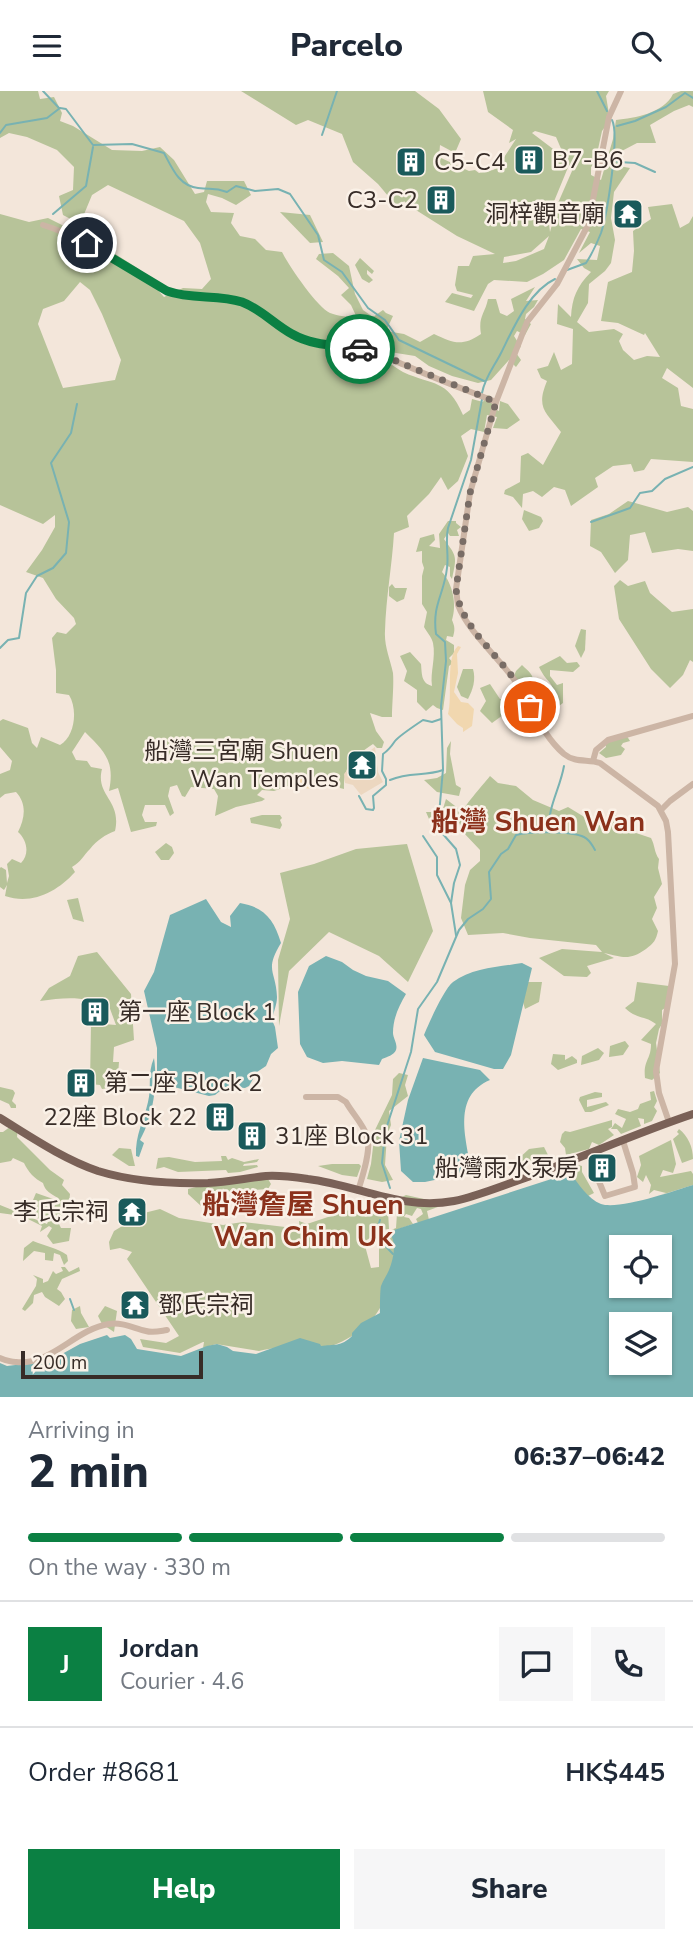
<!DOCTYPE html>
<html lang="en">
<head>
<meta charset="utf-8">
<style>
  body { margin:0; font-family:"Nunito Sans","Noto Sans TC",sans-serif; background:#f6f6f7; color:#1f2937; height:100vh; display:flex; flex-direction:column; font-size:26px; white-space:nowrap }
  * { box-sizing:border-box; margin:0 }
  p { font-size:23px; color:#747a83 }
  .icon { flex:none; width:38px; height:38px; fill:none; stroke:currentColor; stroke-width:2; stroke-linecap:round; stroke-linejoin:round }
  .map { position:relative; height:1306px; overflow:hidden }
  .details { display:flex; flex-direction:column; background:#fff; flex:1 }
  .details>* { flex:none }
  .controls { position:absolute; left:609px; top:1144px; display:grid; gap:14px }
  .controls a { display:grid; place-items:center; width:63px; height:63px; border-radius:0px; background:#fff; box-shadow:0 2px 5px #0004; font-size:35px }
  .scale { position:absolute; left:21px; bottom:18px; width:182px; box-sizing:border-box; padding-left:7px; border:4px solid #372c27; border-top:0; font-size:19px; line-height:24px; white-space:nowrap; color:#372c27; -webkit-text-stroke:5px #faf1e7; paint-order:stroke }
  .pin { position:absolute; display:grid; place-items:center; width:60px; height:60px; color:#fff; margin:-30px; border:4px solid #fff; border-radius:50%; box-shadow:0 2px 7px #0007 }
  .courier { position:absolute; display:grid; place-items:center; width:70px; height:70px; margin:-35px; border:5px solid #0b8043; border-radius:50%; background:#fff; color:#222; box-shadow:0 2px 9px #0007 }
  .summary em { font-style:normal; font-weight:800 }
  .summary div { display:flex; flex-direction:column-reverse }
  .summary { display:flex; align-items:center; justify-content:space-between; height:119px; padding:0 28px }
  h1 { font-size:46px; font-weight:800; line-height:52px }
  .bar { display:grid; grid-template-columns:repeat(4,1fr); gap:10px 7px; align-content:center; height:84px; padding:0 28px }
  .bar i { height:9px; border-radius:5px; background:#e0e1e3 }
  .bar .active { background:#0b8043 }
  .bar p { grid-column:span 4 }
  .line { display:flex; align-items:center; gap:18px; padding:0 28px; border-top:2px solid #e0e1e3 }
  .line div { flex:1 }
  .round { display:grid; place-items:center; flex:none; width:74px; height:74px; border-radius:0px; background:#f6f6f7 }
  .action { display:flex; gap:14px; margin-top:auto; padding:14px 28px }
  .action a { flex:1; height:80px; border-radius:0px; background:#0b8043; color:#fff; font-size:28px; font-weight:800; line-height:80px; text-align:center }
  .action a+a { background:#f6f6f7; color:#1f2937 }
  header { display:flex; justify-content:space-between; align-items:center; height:91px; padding:0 28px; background:#fff; font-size:32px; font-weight:800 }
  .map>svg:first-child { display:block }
  .green { fill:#b7c399; fill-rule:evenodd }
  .sand { fill:#f1d7af }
  .plaza { fill:#ecd7c0 }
  .water { fill:#78b2b2; fill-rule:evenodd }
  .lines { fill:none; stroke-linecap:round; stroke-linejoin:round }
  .stream { stroke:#78b2b2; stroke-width:2 }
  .minor { stroke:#ccb5a5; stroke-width:6 }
  .major { stroke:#7a6157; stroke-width:8 }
  .done { stroke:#796d66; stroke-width:7; stroke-dasharray:0 12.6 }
  .route { stroke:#0b8043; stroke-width:9 }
  .labels { text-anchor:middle; stroke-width:5; stroke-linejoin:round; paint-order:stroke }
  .poi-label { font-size:24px; fill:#372c27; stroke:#faf1e7; text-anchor:start }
  .quarter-label { font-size:28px; font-weight:bold; fill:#8b311b; stroke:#faf1e7 }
</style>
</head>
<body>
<header><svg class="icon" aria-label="menu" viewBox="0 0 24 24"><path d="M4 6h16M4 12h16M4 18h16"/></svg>Parcelo<svg class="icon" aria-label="search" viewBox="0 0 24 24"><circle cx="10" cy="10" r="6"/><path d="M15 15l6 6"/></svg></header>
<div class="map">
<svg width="693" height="1306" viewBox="0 0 693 1306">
  <rect width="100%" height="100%" fill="#f3e6da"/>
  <g class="green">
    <path d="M0,0H38L40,8L54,6L62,22L60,30L73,35L112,59L142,60L160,56L174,69L195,103L204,101L207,90H244L251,104L236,114L222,107L208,103L206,111L211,121L234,122L231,132L240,145L255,148L266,159L282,161C289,175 317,216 330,222C338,225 349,226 357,227L351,214L341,204L349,197L338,185L316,168L319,163L333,162L349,175L355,203L363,219L373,226L383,219L386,222L393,225L386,240L404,243L420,251L434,243C453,252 462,256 481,243C478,225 485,223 488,208H496L500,222L507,225L514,220L511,208L535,196L526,210L538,209L534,216L526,223L525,228L531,233L525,244L517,240L514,245L521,256L514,259L521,269L516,276L509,269L491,289L478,292L452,285L429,275L415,265L371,258C381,265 392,275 403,281C433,295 447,287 463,324L470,319L472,308L483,311L486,304L491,305L493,317L499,320L500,310L508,313L520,329L507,338L493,337L497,326L487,324L484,341L471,338L461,345L468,365L458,390L448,399L441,386L429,403L407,425L409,436L394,442C392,475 386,506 385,540C384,555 390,568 393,582C394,594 392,614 392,626H382L370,622L376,640L384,651L382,657H377L373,653C354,666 343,674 344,698L340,697L337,688L331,692L323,693L320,689H304L299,686V693H294L274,700L262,699L257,704L265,708L262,710L236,716L215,725L218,705L214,698L191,696L185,706L182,705L177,694L170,696L168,705L174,722L170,725L165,714H145L142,724L145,731H157L156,735L131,741L118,697L109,700C115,670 105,661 85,641L72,661L76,669L87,670L91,676L102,678C95,705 122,709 115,740C105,744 97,749 90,758C83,765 81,771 72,776L75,781C57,801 32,814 5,805L7,794L4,799L0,796V777L1,776L6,779L7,792L9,785L7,773L12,768L21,772C30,763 27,749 18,741C25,727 27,713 16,701L5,703L0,707V683L10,679L12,670L0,656V630L3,628L28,637L32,652L37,657L41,646L60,654C75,646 78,618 69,604L56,602V579L52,547L57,541L66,543L76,533L74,527L56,508L43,487L26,481L42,459L55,436V424L43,433L0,414V123L29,131L48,127L96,151L139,178L164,206L183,197L202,198L211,188L200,152L184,130L108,94L92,104L80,133L63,124L59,105L73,99L74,76L57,59L27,46L9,42L0,47ZM80,191L90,199L102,223L121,269L115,289L63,297L38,233L43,218L64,210Z"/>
    <path d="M241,0H415L439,18L461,48L455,62L440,54L439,66L469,80L475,79L479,82L493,79L497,77L516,48L509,52L513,39L488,21L483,0H609L606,5L610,29L602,40L595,72L591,76V84L601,89L613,48L616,29C635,27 664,22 673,3L681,0H693V16L689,14L674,20L650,34L656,52H637L618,62L619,75L630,77L614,101L611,127L615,149L611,172L605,180L589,193L588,212L577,231L589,241L614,238L623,243L619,250L623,259L634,269L647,265L660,266L645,242L644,244L618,232L601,230L608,191L632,181L634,160L633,140L651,128L648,116L672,113L680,137L689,132L693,125V297L667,277L662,287L678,297L681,315L693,318V371L651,368L644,379L634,381L631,373L613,375L595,387L598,396L571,415L565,399L554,396L542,406L533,400L523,403L522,417L513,406L504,403L505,399L520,391L521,365L528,362L543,374L561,341C545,320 536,317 547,290L541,287L537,278L548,275L554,261L561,279L572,273L573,238L557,233L558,213L571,226C572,207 577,195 591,181L584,177L577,168L597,169L600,155L591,152L579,162L590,141L581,138L564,169L543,183L527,191L494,189L488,193L474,220L445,211L452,202L471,207L473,204L457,200L455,194L458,175H469L473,165L495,163L457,145L408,114L404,110L399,118L378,93L353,71L342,43L308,29L296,34ZM535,40L556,46L565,67L532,42ZM569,74L572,80L558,112L550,141L548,125ZM549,145L544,158L516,170L503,172L504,166L531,161Z"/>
    <polygon points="280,121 310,124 323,151 310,152"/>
    <polygon points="360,167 374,180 372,183 367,179 367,183 373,189 369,192 362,188 355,174"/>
    <polygon points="628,410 667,421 688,416 693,420 693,460 678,458 652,462 645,441 630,444 628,469 615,482 601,461 590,455 591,429 609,423"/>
    <polygon points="524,419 541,426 543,430 539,437 529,440 522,428"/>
    <path d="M448,430H456V432L461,436L457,439L459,445H450L448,442L444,448C457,466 457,465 452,488L450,485V476L445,474L442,481C453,493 457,514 452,529C455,536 455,539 453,546L447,545L446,549L454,554V562L449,567L453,572L449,575L443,619L437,617L433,614L426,620L417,611V599L404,590L407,580L400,565L410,561L421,573C422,583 421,592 432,595C430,581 436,567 433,552C432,547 427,541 424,536L427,521L422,513V485L424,477L422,471V460L416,461L420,447L434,443L435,449L429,455L440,457L439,443Z"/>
    <polygon points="620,489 628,495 645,490 650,502 672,521 693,518 693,571 690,569 683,584 670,597 651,578 619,528 614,495"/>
    <polygon points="392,493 395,497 407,497 404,508 397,511 389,505 389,496"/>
    <polygon points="581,538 586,539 585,559 581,567 575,555"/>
    <path d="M560,565L567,572L577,571L580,575L573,581L550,579V585L557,594L563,592V612L556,617L553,614C556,589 548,595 539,576Z"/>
    <path d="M522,574C528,580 535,584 533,594H523L514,585L516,580Z"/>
    <path d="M463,578H473C476,589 473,598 468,608L461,605L457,596Z"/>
    <polygon points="490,593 500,608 506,609 514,616 492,632 480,620 486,610 480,597"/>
    <polygon points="532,598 539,604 536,613 539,622 548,626 552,631 543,630 536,623 527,605"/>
    <polygon points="625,642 630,650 623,652 621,655 625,658 621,664 606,667 599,662 606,656 605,649"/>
    <polygon points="451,650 450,663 456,694 461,697 459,705 437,701 424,689 437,687 446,682 447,657"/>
    <path d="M490,685L498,692L516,695L533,709L559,720L568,716L586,727L601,732L616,724L626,733L634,735L636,742L651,747C655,754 654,761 659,768L658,777L662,793L654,806L657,817L652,828L658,840C656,849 654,852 646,858C629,870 623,866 604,862L614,867L587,875L591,882L587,886L564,885L539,867L562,858L602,861L596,854L530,847L503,842L468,844L461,827L465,794L470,779L480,770V759L462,740L458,728L457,738H449L445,731L429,728L426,721H442L446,708L459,718L458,727C464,715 481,696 490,685Z"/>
    <polygon points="262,724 280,724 282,727 280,729 282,734 280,738 251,732 250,727"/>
    <polygon points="166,752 172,756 174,762 169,769 161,769 155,761"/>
    <polygon points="407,753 433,840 408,891 379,865 329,841 289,880 279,935 278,869 290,828 280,782 314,773 356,758"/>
    <polygon points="78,807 84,831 73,828 67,809"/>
    <path d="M97,861L131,903L134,949L114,956L113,971H119L117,996L102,998L100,994L90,993L91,932L116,934L109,915C84,905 66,906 40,910L49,897L70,885L78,865Z"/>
    <polygon points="524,891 542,891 539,911 525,918 521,904"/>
    <path d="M637,891L669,895L665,917L662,919V933L659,938L656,952L660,982L652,989L645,987C643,969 651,969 651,953L641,949L656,933C644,924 638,929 625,917L634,910Z"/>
    <polygon points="625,950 629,955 623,964 609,966 610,955"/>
    <polygon points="598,957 604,962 599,969 581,974 582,965"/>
    <polygon points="553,963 565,964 565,969 572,965 577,969 577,972 558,979 551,973"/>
    <polygon points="399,982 408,984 405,994 408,1005 389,1020 391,1034 387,1044 385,1074 393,1089 382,1091 367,1088 371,1073 375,1039 392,1004 393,988"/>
    <polygon points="0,996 13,999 15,1002 12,1010 16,1014 16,1017 11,1017 9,1013 0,1009"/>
    <polygon points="654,1000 657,1010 654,1016 657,1020 652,1030 644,1033 644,1028 638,1027 641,1035 621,1043 617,1038 611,1038 615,1032 622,1037 626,1028 615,1023 618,1018 630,1021 638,1018 640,1013 651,1009 650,1001"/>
    <polygon points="595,1001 602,1002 602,1006 587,1009 587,1016 606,1011 609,1014 591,1021 585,1021 579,1009 580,1006"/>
    <polygon points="612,1029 612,1036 608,1038 614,1044 599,1054 592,1051 589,1058 566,1064 565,1057 560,1051 562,1043 565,1040 570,1041"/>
    <path d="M14,1033L18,1035L17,1046L50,1079L64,1089L62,1094L70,1103C68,1121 69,1117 57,1129L61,1137H71L69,1150L53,1153L47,1145L52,1137L49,1135L40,1141L42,1135L22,1125L0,1122V1114L47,1133L58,1107C51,1103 45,1100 43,1092C35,1088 28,1081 24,1072L13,1067L11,1070L0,1072V1041H3Z"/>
    <path d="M679,1038C688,1045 693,1056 693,1068L682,1072L673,1048L679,1043L677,1041Z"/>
    <polygon points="671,1049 676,1073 673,1082 663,1079 660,1086 691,1080 693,1083 693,1094 661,1104 666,1102 654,1099 649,1103 651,1094 646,1084 643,1091 637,1086 641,1074 639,1065"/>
    <polygon points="544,1056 548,1064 518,1076 516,1070 529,1058"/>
    <polygon points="119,1057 131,1058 135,1075 129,1075 112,1064"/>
    <polygon points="221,1065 226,1065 228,1069 232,1067 244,1071 259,1068 257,1071 244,1073 243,1075 257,1074 258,1076 240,1081 228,1082 226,1079 178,1081 164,1076 156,1078 158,1067 169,1066 195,1071 222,1070"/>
    <polygon points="332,1073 359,1073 361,1075 357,1086 342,1084 318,1075"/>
    <polygon points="575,1073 582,1075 582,1081 594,1102 588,1105 565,1087 562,1081 574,1076 574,1085 577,1083"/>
    <polygon points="265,1083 271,1093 268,1098 225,1101 223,1097 219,1113 216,1114 214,1111 216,1106 213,1106 211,1111 212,1119 207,1118 208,1111 205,1105 200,1110 201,1115 188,1103 188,1098 200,1095 208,1096 234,1088"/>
    <polygon points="36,1102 56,1109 47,1131 27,1123"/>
    <path d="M406,1104L446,1113L427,1120L429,1129L419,1134L416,1128L423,1123L421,1118L417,1117L412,1125L406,1123L404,1126L409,1127L413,1133L396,1139C393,1176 392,1218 358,1241C348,1248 337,1254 324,1257C304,1260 278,1254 259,1260L216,1253L203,1257L204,1251H203L180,1262L143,1256L140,1248L166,1252L179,1245L127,1168L132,1161L120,1157L110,1159L109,1151L114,1140L144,1122L160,1118L179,1127L223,1134L243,1131L285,1136L300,1140L299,1130L307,1133L349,1119L366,1126L374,1117L377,1107H394L395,1118L388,1120L389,1138L381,1139L364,1151L371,1177L379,1176V1144L396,1137L398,1108Z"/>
    <path d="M33,1150C45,1155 57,1157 67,1164L68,1170L64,1174L60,1164L54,1162L53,1170L45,1169V1162L34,1160L23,1170L24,1157Z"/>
    <polygon points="61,1176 65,1176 69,1181 79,1176 80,1180 62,1188 57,1198 61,1201 65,1208 59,1215 45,1206 42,1201 34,1204 33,1212 25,1220 22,1218 36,1195 37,1188 33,1184 43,1188 43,1192 48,1190 53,1180 56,1183 63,1180"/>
    <polygon points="80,1215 81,1222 89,1236 76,1238 71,1230 72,1219"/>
    <polygon points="105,1215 117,1220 114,1241 102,1233 98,1225"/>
  </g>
  <g class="sand">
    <path d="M458,555L461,556L457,563L458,582L454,601L461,611L468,612L474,618L472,635L463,641V637L457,633L448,623C453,606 445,566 458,555Z"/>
    <path d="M299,685H303L305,689H320L323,693C314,697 307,701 299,693Z"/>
  </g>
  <polygon class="plaza" points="375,656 378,681 383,691 361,704 353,694 345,692 344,683 349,677 357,684 373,673 367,662"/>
  <g class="water">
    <path d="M206,808L221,831L231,836L230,825L240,812C264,816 274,828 281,852C264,880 276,879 277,906C277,914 273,922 272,929L275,936L278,957L271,963L266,975L257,981L249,995L245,997L232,996L220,1000L215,1004L209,1005L170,995H157V957L144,900L154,881L170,824Z"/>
    <path d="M326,865L342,871L353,879L366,885L388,890L406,903C399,915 393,927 393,942C393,947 398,953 396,959C394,964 387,966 382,968L379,974L342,970L323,972L307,966L300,953L298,901L309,875Z"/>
    <path d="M522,872L532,877L511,964L503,978H494L435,961L424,944C429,932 444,898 453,891C472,877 499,876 522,872Z"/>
    <path d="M154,967C158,993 153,1026 140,1049L144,1052L139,1066L136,1065C135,1044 144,1029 148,1011C152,995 147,983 154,967Z"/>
    <path d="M423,967L480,979L490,989C452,1005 466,1047 471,1078L468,1082L425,1091H413L401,1080L399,1050L408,1009Z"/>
    <path d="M570,1082C578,1092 588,1108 601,1113C619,1119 674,1100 693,1094V1306H0V1272L7,1275L40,1271L44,1275L48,1274L53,1268L80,1253L107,1244L110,1247L125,1244L131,1248L137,1258L181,1265L207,1255L217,1253L227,1256L233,1260L256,1263L300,1247L320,1253L321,1255C334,1253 341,1256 352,1245V1242L361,1232L380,1222C380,1218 380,1198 381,1195C383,1189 387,1184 389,1179C394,1167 397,1150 389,1142L391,1140ZM621,1157H660V1195H621ZM621,1234H660V1272H621Z"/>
  </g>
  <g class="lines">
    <g class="stream">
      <polyline points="43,0 59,17"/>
      <polyline points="597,0 607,20"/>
      <polyline points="617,35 635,30 666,16 685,2 693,7"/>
      <path d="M0,42L6,34L47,27L60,17L66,18L93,54L132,53L164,62C172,77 179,95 198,97C211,99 213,96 227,101L236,95L255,100L278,98L290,103L318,144L324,169L342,181L368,217L385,229L399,249L484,290"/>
      <polyline points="322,44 337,0"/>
      <polyline points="613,69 619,71 635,72 655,81"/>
      <polyline points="53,123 86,95 93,56"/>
      <path d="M567,179L586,172C592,163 597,152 601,142C607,124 620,44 612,29"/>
      <path d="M482,302C485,286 494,276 501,262C513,238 529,200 555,188"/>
      <polyline points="591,431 630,417 640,402 652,400 665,388 693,376"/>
      <polyline points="0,557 8,549 19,547 26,502 37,485 53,477 66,462 69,431 51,372 71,342 77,313"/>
      <path d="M390,689C410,680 424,686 443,679"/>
      <path d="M359,705L366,718L373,719L374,717L373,705L386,694V688L382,680L383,663C389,659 391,656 395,650C399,645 417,633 423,629L432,631L441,628"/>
      <path d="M549,741C547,717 560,698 564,675"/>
      <polyline points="423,745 437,766 437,784 451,812 456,844"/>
      <path d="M451,812L454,792L460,774L456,758L442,742L439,724L443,678L441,615L446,570L445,551L436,543C432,513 444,504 447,477C449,464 445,451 448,437L471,369L482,308"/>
      <path d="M390,1097L382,1072L385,1041L411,961L418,918L437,891L459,839L468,828L483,818L491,808L489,781L501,763L508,758L516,744C530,740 572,740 584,746C590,749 592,754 595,759"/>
      <path d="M380,1129C374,1144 382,1152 393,1163"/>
      <polyline points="70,1208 74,1219"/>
    </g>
    <g class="minor">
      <path d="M621,0L609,26L588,134L557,193L527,231L496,311L470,402L456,498C457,503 457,509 458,514C468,541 500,568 516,591C532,615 542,644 564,663C575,672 588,668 600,672L658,715L666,730L668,741L675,873L656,980L659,1002L669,1031"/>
      <path d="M43,134C89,148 126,178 167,200C191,208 217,203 241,211C264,218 281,240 304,249C323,256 343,253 362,258C378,262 392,269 407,275C436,288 466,299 496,311"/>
      <polyline points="593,670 596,659 608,649 693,625"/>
      <polyline points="661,719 670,710 693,693"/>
      <path d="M306,1006H338L346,1011C352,1022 363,1033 367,1045C372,1057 362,1087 358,1100"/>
      <polyline points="598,1088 605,1105 635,1096 633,1082 623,1050"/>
      <path d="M0,1267C5,1269 11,1271 16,1271C51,1275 75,1238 109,1233C123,1231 133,1237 146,1240C153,1242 160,1240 167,1239"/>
    </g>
    <path class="major" d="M0,1027C31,1046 63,1068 98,1080C134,1091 171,1093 208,1092C228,1091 247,1087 266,1085C280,1084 294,1086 308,1088C358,1094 402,1120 454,1110C478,1105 501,1095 525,1087C581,1067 636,1042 693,1023"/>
  </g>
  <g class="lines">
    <path class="done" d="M360,258L384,265L496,311L470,402L456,498C461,536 495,560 516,591C521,599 525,608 530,616"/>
    <path class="route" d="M87,152L167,200C192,209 218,203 242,211C261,218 275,234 292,243C313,255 337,254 360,258"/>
  </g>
  <defs>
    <g id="building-square" transform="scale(1.575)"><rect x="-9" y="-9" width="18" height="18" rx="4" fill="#1a5a5b" stroke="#faf1e7"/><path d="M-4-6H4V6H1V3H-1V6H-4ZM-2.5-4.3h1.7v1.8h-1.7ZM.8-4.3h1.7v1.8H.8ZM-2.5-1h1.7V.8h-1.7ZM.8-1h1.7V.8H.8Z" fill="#fff"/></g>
    <g id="temple-square" transform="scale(1.575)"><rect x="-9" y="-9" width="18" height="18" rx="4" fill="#1a5a5b" stroke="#faf1e7"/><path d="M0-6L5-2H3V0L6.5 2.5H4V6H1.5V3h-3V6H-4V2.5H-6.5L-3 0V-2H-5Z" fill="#fff"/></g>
  </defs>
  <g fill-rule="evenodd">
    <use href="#building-square" x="529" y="69"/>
    <use href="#building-square" x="411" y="71"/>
    <use href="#building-square" x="441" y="109"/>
    <use href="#temple-square" x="628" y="123"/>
    <use href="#temple-square" x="362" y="674"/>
    <use href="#building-square" x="95" y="921"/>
    <use href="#building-square" x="81" y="992"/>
    <use href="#building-square" x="220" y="1026"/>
    <use href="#building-square" x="252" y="1045"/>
    <use href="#building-square" x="602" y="1077"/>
    <use href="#temple-square" x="132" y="1121"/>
    <use href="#temple-square" x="135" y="1214"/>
  </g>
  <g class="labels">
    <g class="poi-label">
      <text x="552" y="77">B7-B6</text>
      <text x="434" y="79">C5-C4</text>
      <text x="418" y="117" text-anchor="end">C3-C2</text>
      <text x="605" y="131" text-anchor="end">洞梓觀音廟</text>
      <text x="339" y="668" text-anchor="end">船灣三宮廟 Shuen<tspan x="339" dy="28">Wan Temples</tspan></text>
      <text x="118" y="929">第一座 Block 1</text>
      <text x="104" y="1000">第二座 Block 2</text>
      <text x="197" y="1034" text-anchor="end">22座 Block 22</text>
      <text x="275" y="1053">31座 Block 31</text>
      <text x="579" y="1085" text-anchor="end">船灣雨水泵房</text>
      <text x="109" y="1129" text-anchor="end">李氏宗祠</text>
      <text x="158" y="1222">鄧氏宗祠</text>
    </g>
    <g class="quarter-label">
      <text x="538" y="740">船灣 Shuen Wan</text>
      <text x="303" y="1123">船灣詹屋 Shuen<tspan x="303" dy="32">Wan Chim Uk</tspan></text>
    </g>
  </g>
</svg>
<div class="controls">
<a><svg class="icon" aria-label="locate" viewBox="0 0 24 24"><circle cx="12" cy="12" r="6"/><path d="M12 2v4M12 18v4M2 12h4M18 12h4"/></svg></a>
<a><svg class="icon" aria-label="layers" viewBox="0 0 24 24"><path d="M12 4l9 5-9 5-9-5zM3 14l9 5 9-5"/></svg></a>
</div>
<div class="scale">200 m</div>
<div class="pin" style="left:530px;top:616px;background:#ea580c"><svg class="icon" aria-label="bag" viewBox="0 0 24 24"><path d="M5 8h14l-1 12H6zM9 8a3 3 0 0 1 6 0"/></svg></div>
<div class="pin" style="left:87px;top:152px;background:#1f2937"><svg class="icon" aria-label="home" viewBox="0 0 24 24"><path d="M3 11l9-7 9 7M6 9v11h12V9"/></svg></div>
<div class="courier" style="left:360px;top:258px"><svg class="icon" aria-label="car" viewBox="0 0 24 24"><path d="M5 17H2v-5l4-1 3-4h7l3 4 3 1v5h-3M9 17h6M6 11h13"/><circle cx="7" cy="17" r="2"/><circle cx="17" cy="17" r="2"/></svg></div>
</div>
<section class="details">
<div class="summary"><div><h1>2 min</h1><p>Arriving in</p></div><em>06:37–06:42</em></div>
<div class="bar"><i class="active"></i><i class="active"></i><i class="active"></i><i></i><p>On the way · 330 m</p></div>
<div class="line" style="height:126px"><b class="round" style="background:#0b8043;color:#fff">J</b><div><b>Jordan</b><p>Courier · 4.6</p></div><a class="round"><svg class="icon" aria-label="chat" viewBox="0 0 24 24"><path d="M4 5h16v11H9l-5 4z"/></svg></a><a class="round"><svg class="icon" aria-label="phone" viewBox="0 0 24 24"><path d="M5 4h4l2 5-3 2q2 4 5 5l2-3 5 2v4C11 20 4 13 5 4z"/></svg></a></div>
<div class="line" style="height:91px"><div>Order #8681</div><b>HK$445</b></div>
<div class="action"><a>Help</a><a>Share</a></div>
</section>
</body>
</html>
